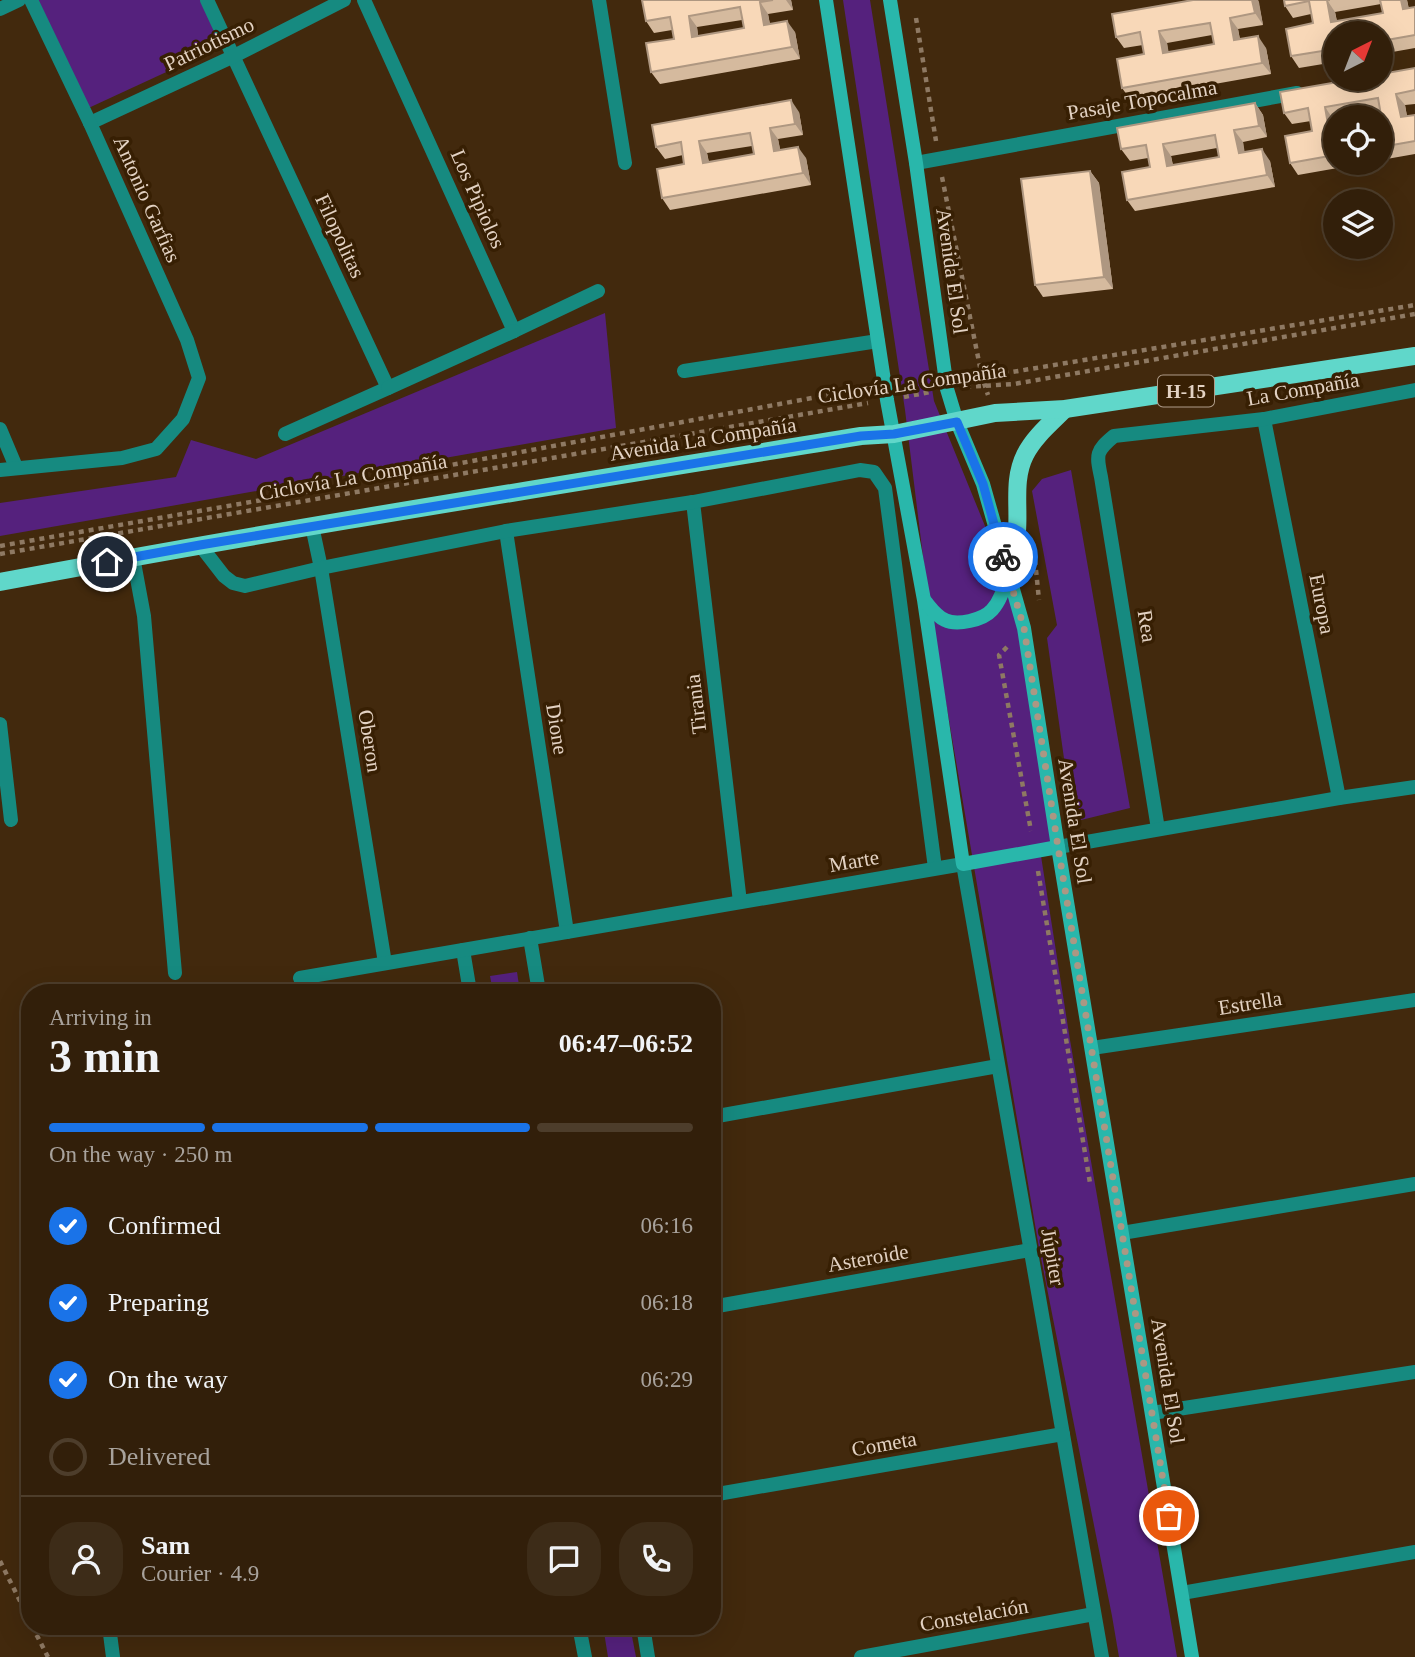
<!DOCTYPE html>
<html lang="en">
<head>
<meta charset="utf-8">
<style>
  body { margin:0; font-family:"Times New Roman",serif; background:#3d2c18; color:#f1f3f6; height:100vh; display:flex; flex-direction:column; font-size:26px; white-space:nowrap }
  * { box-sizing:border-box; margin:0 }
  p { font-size:23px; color:#a8a29c }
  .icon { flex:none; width:38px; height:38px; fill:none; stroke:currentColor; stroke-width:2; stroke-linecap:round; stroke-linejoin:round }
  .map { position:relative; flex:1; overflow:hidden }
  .drawer { position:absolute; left:21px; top:984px; width:700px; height:651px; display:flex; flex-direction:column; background:#321f0a; border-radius:28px; box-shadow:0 7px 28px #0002,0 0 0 2px #4d3d2b }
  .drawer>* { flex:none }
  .needle { width:46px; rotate:42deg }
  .tools { position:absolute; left:1323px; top:21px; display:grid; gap:14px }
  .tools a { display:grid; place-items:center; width:70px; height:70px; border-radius:50%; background:#321f0a; box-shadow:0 7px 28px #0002,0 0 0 2px #4d3d2b; font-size:35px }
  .pin { position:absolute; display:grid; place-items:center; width:60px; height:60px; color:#fff; margin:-30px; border:4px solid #fff; border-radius:50%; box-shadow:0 2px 7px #0007 }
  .courier { position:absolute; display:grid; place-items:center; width:70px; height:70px; margin:-35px; border:5px solid #1a73e8; border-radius:50%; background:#fff; color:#222; box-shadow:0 2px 9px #0007 }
  .overview em { font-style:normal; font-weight:600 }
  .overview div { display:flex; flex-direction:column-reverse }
  .overview { display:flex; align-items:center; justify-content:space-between; height:119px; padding:0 28px }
  h1 { font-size:46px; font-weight:600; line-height:52px }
  .bar { display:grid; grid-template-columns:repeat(4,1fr); gap:10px 7px; align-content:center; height:84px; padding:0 28px }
  .bar i { height:9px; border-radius:5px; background:#4d3d2b }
  .bar .selected { background:#1a73e8 }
  .bar p { grid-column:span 4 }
  .line { display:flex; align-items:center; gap:18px; padding:0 28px; border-top:2px solid #4d3d2b }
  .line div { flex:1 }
  .round { display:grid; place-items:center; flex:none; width:74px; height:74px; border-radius:28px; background:#3d2c18 }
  ol { padding:0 28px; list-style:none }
  li { display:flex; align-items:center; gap:21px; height:77px }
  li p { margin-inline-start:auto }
  li .icon { padding:7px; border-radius:50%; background:#1a73e8; color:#fff; stroke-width:4 }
  li:last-child { color:#a8a29c }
  li i { width:38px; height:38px; border:4px solid #4d3d2b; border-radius:50% }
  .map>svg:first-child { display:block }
  .green { fill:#55217d }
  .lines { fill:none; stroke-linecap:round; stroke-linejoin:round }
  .path { stroke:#8e7963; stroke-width:4.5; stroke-dasharray:5 5; stroke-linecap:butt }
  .lane { stroke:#168a80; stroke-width:14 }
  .street { stroke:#168a80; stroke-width:14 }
  .secondary { stroke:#29b7ab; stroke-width:14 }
  .primary { stroke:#60d7ca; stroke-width:18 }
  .wall { fill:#d5ba9e; fill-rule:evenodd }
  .shaded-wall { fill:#ae9781 }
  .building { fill:#f8d8b8; stroke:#ae9781; stroke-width:2; fill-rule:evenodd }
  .done { stroke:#ab9783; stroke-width:7; stroke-dasharray:0 12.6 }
  .route { stroke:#1a73e8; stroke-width:9 }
  .labels { text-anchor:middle; stroke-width:7; stroke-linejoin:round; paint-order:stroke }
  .shield { fill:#371f03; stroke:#af9c89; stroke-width:2 }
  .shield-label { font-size:19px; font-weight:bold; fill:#e3d2c3 }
  .street-label { font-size:21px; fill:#e3d2c3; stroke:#371f03 }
</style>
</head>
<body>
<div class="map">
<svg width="1415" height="1657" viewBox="0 0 1415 1657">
  <rect width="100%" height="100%" fill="#42290d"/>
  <g class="green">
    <polygon points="31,0 207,0 227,44 82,111"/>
    <polygon points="843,0 870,0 934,401 1005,575 1020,629 1055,851 1041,856 1070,1040 1177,1657 1119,1657 1112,1616 1039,1248 928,597 905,410"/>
    <polygon points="605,313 616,428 0,536 0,503 176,477 191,440 256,459"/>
    <polygon points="1071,470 1130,808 1073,822 1047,638 1057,625 1032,491 1042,479"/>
    <polygon points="517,972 520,992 493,992 490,976"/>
    <polygon points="603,1626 630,1626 636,1657 608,1657"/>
  </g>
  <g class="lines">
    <g class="path">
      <polyline points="916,18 936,141"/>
      <polyline points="942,177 982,377 988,395"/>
      <polyline points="964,375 982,377 1415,305"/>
      <polyline points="966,387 1014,384 1415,314"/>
      <polyline points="904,397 930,392"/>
      <polyline points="0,546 262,500 866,388"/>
      <polyline points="0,554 868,403"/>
      <polyline points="1035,560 1039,600"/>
      <polyline points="1007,647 999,655 1031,831"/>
      <polyline points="1038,871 1090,1183"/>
      <polyline points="0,1561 30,1621"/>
      <polyline points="32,1626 48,1657"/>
    </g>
    <g class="lane">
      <polyline points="599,0 625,163"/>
      <polyline points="684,371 878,341"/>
      <polyline points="133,557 144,616 175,973"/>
      <polyline points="0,724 11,820"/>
      <polyline points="109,1626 113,1657"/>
    </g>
    <g class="street">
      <polyline points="207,0 388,388 285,434"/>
      <polyline points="364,0 514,331 598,291"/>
      <polyline points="0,9 19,0"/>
      <polyline points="90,123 232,57 344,0"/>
      <polyline points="916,163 1297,93"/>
      <polyline points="388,388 514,331"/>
      <polyline points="1264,419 1339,798"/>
      <polyline points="0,429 16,467"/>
      <polyline points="0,470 122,458 156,449 183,419 199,378 187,340 90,123 31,0"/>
      <polyline points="693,502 740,902"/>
      <polyline points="312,526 321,568 385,963"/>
      <polyline points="506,531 567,932"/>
      <polyline points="200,545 224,576 233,583 245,586 321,568 506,531 693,502 860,470 874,472 885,488 935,868"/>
      <path d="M1158,829L1101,477C1096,454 1096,451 1114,436L1264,419L1415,390"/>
      <polyline points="1058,847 1339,798 1415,787"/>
      <polyline points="530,938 539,992"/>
      <polyline points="463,950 470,992"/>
      <polyline points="300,978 963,864 1102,1657"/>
      <polyline points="1092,1048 1415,1000"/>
      <polyline points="712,1117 998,1066"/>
      <polyline points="1122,1233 1415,1184"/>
      <polyline points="712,1307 1030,1250"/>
      <polyline points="1152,1413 1415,1372"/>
      <polyline points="712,1495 1063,1434"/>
      <polyline points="1182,1593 1415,1552"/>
      <polyline points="579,1626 585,1657"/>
      <polyline points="643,1626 648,1657"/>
      <polyline points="861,1657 1094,1614"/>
    </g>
    <g class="secondary">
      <polyline points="826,0 887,400 924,600 963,864 1058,847"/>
      <polyline points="890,0 916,163 947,389 957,422 983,484 1024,628 1058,847 1192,1657"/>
      <path d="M925,601C931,608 936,616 945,620C957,626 983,620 992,610C1001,600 1004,587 1008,574"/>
    </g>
    <g class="primary">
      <path d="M1008,574C1011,560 1015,545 1017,531C1019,505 1013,479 1025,455C1034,437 1051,423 1065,409"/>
      <path d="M0,582C286,528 574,483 861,436L894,434L995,413L1065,409L1415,356"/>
    </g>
  </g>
  <g class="wall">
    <path d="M642,0H791L793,10L768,14L770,24L795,32L800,59L660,84L651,72L674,39L672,30L654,33L646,21ZM742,20L744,28L698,36L697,27Z"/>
    <path d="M1193,0H1258L1263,25L1238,29L1240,39L1266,48L1271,74L1130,99L1122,88L1144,54L1143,45L1124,48L1116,37ZM1212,35L1214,44L1168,52L1167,43Z"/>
    <path d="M1284,0H1407L1409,9L1415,7V48L1381,54V33H1335V62L1299,68L1291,56L1313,23L1311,14L1293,18L1285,6ZM1381,4L1383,13L1337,21L1335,12Z"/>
    <polygon points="1415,68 1415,104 1405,105 1407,116 1415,115 1415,154 1381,160 1381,121 1382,121 1380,111 1344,117 1335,117 1335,119 1333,119 1335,129 1335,163 1366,163 1298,175 1290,163 1312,131 1311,121 1292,124 1284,113"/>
    <path d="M1255,103L1263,115L1267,137L1243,142L1244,152L1270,161L1275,187L1135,211L1127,200L1150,167L1148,158L1130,161L1121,149ZM1217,148L1219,157L1173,165L1171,156Z"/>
    <path d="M799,112L803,135L778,139L780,150L806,158L811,185L670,210L662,198L684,164L683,155L665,159L656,147ZM752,146L754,154L709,162L707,153Z"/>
    <polygon points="1090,171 1099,183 1113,289 1043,297 1035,285"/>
  </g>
  <g class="shaded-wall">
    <polygon points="786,0 791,0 793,10"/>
    <polygon points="1252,0 1258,0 1259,2 1263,25 1255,13"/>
    <polygon points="1327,0 1335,12 1339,33 1331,22"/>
    <polygon points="1401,0 1407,0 1411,21 1403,9"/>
    <polygon points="760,2 768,14 772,36 764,25"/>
    <polygon points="689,16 697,27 700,49 692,37"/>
    <polygon points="1230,18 1238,29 1242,52 1234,40"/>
    <polygon points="787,21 795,32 800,59 792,47"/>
    <polygon points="1159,31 1167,43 1171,64 1163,53"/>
    <polygon points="1258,36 1266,48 1271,74 1262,63"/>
    <polygon points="1396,94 1405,105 1409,129 1401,117"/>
    <polygon points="791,100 799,112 803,135 795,124"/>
    <polygon points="1255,103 1263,115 1267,137 1259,126"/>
    <polygon points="1325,107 1333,119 1335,129 1329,130"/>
    <polygon points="770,128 778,139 783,162 774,151"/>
    <polygon points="1234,130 1243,142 1247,165 1239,153"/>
    <polygon points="699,141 707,153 711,175 703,163"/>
    <polygon points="1163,144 1171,156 1175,177 1167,166"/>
    <polygon points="798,147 806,158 811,185 803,173"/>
    <polygon points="1262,149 1270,161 1275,187 1267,175"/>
    <polygon points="1090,171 1099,183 1113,289 1104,277"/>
  </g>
  <g class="building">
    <path d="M642,0H773L760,2L764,25L787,21L792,47L651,72L646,43L674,39L670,17L646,21ZM740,7L744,28L692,37L689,16Z"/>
    <path d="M1193,0H1252L1255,13L1230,18L1234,40L1258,36L1262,63L1122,88L1117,59L1144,54L1140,32L1116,37L1112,14ZM1210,23L1214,44L1163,53L1159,31Z"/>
    <polygon points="1284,0 1330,0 1327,0 1331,22 1383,13 1380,0 1401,0 1403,9 1415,7 1415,35 1381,41 1381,33 1335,33 1335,49 1291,56 1286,29 1313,23 1309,1 1285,6"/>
    <polygon points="1415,68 1415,90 1396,94 1401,117 1415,115 1415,141 1381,147 1381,121 1382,121 1378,98 1325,107 1329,130 1335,129 1335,155 1290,163 1285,136 1312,131 1308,108 1284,113 1280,92 1355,79 1381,79 1381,74"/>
    <path d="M791,100L795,124L770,128L774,151L798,147L803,173L662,198L657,169L684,164L681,142L656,147L652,125ZM750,133L754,154L703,163L699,141Z"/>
    <path d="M1255,103L1259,126L1234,130L1239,153L1262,149L1267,175L1127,200L1122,172L1150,167L1146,145L1121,149L1117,128ZM1215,135L1219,157L1167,166L1163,144Z"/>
    <polygon points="1090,171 1104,277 1035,285 1021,179"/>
  </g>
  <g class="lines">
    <polyline class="done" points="1003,557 1024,628 1058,847 1169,1516"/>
    <polyline class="route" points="107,562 200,545 861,436 894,434 957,422 983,484 1003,557"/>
  </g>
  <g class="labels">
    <rect class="shield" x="1158" y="375.5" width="56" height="31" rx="5"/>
    <g class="shield-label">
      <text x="1186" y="398">H-15</text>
    </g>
    <g class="street-label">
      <text transform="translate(209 44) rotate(-26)" y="7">Patriotismo</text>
      <text transform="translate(1142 100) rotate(-10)" y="7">Pasaje Topocalma</text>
      <text transform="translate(147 199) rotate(66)" y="7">Antonio Garfias</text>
      <text transform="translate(478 199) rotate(66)" y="7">Los Pipiolos</text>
      <text transform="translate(340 236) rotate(65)" y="7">Filopolitas</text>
      <text transform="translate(952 271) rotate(82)" y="7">Avenida El Sol</text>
      <text transform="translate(912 383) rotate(-8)" y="7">Ciclovía La Compañía</text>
      <text transform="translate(1303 389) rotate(-10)" y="7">La Compañía</text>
      <text transform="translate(703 439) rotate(-9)" y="7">Avenida La Compañía</text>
      <text transform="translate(353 477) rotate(-10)" y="7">Ciclovía La Compañía</text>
      <text transform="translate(1322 604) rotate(79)" y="7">Europa</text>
      <text transform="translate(1147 626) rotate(81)" y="7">Rea</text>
      <text transform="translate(696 704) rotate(-97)" y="7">Tirania</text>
      <text transform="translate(557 729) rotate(81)" y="7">Dione</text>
      <text transform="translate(370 741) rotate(81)" y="7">Oberon</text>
      <text transform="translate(1075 821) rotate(81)" y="7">Avenida El Sol</text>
      <text transform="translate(854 861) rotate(-10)" y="7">Marte</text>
      <text transform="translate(1250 1003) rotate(-9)" y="7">Estrella</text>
      <text transform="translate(1053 1257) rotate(80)" y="7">Júpiter</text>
      <text transform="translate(868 1258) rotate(-10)" y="7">Asteroide</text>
      <text transform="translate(1168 1381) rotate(81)" y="7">Avenida El Sol</text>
      <text transform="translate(884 1444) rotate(-10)" y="7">Cometa</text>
      <text transform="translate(974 1615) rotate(-10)" y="7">Constelación</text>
    </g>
  </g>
</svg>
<div class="tools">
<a><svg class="needle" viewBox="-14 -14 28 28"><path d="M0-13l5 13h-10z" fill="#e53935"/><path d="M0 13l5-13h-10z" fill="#a8a29c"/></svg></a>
<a><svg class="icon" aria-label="locate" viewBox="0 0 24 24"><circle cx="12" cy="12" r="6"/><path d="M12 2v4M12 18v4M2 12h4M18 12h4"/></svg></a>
<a><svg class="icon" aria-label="layers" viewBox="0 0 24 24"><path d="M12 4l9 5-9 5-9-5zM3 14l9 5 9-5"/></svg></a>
</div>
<div class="pin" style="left:1169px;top:1516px;background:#ea580c"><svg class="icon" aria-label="bag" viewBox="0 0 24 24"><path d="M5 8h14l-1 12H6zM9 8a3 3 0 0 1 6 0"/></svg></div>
<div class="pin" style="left:107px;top:562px;background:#1f2937"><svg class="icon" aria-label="home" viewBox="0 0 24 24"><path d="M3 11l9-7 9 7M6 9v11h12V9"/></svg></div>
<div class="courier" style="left:1003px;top:557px"><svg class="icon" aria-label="bike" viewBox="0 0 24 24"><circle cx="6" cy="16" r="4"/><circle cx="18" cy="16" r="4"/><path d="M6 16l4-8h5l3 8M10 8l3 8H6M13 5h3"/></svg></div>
<section class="drawer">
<div class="overview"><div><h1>3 min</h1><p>Arriving in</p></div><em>06:47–06:52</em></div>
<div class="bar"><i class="selected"></i><i class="selected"></i><i class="selected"></i><i></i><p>On the way · 250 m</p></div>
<ol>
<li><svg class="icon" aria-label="check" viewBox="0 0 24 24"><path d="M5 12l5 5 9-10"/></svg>Confirmed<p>06:16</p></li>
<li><svg class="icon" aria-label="check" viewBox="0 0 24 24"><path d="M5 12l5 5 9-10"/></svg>Preparing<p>06:18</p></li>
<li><svg class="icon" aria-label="check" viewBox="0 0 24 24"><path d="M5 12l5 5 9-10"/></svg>On the way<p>06:29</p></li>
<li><i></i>Delivered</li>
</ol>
<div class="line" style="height:126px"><a class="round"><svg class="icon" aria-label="person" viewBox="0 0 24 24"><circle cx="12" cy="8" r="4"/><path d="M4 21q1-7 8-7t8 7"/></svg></a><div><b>Sam</b><p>Courier · 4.9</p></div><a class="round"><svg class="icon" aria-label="chat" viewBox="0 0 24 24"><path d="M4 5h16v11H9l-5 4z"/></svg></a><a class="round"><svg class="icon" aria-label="phone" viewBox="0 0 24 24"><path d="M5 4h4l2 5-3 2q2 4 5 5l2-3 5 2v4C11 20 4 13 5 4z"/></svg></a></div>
</section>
</div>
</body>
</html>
